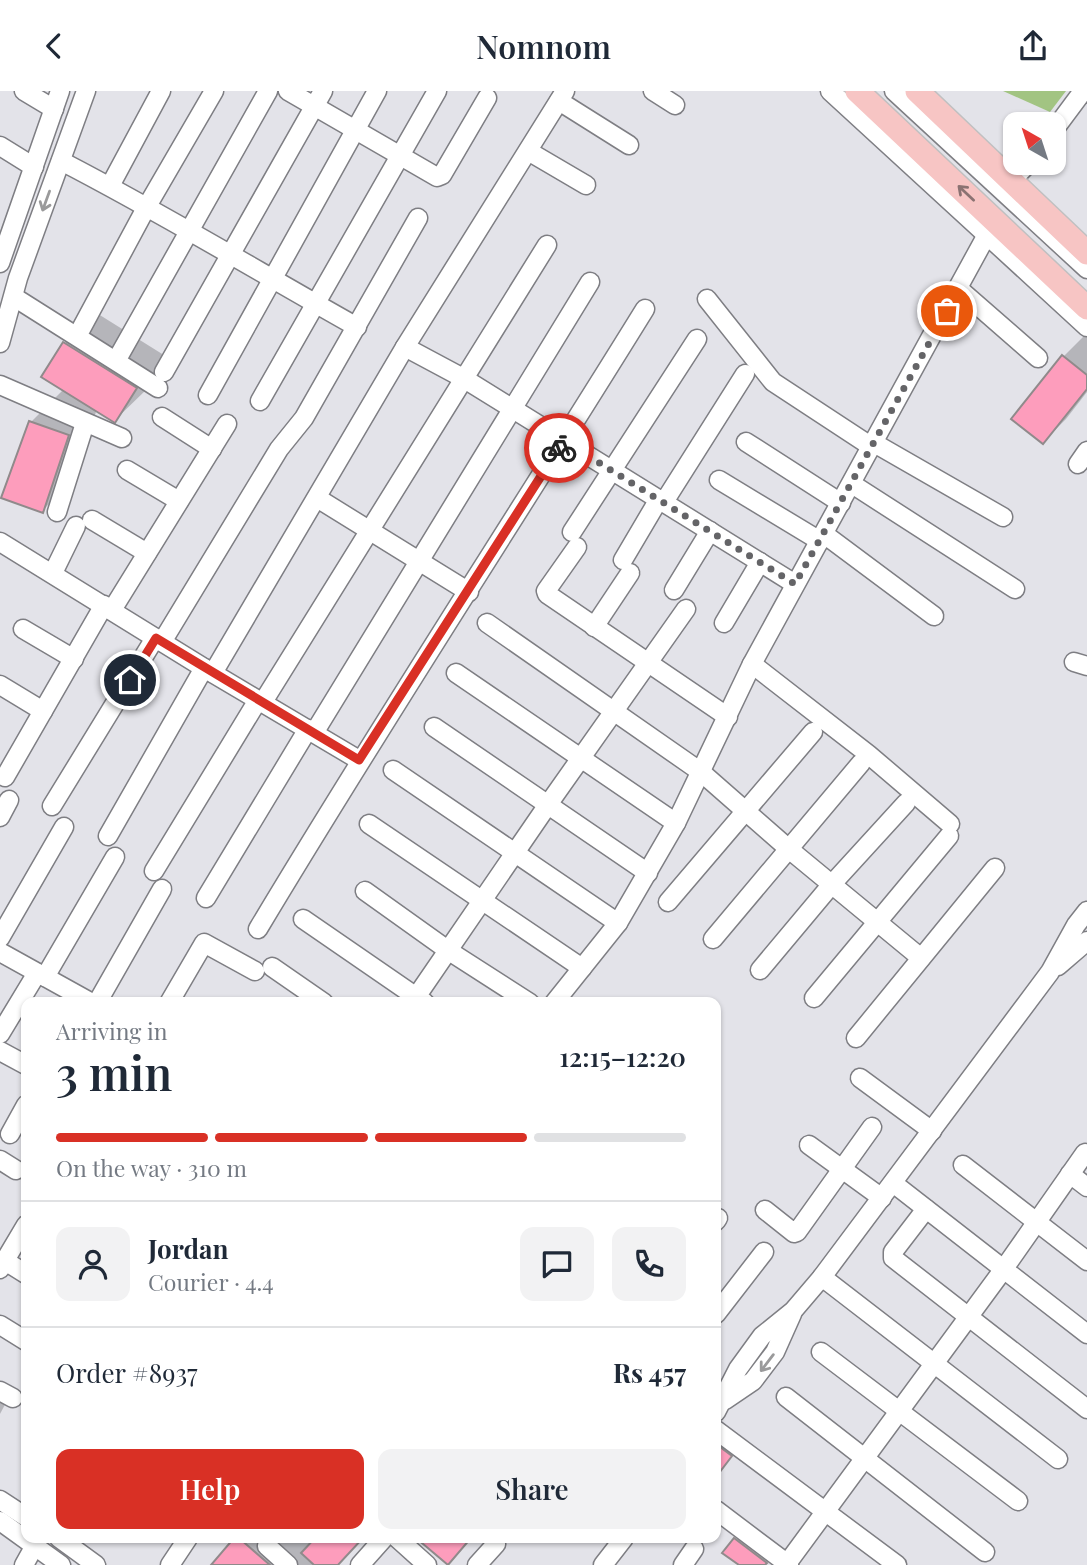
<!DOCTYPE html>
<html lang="en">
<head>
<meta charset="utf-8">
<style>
  body { margin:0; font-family:"Playfair Display",serif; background:#f2f2f3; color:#1f2937; height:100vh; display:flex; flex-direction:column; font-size:26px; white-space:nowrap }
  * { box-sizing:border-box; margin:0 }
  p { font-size:23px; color:#747a83 }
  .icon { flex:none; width:38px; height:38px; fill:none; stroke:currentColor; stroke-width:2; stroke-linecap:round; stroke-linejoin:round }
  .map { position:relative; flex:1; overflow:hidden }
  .details { position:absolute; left:21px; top:906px; width:700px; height:546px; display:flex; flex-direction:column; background:#fff; border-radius:14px; box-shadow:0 2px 5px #0004 }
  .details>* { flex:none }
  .needle { width:46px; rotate:321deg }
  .tools { position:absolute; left:1003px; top:21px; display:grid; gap:14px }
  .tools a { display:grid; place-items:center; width:63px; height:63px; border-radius:14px; background:#fff; box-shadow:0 2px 5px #0004; font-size:35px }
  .pin { position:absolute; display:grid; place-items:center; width:60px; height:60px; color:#fff; margin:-30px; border:4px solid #fff; border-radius:50%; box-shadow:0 2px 7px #0007 }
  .courier { position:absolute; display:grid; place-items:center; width:70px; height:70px; margin:-35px; border:5px solid #d93025; border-radius:50%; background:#fff; color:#222; box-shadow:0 2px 9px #0007 }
  .headline em { font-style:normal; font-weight:600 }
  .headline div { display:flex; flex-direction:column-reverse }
  .headline { display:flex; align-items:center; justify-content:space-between; height:119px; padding:0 35px }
  h1 { font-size:46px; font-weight:600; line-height:52px }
  .bar { display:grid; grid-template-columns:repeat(4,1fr); gap:10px 7px; align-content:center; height:84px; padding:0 35px }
  .bar i { height:9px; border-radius:5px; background:#e0e1e3 }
  .bar .selected { background:#d93025 }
  .bar p { grid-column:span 4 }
  .line { display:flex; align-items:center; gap:18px; padding:0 35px; border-top:2px solid #e0e1e3 }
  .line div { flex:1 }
  .round { display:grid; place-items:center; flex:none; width:74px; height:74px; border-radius:14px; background:#f2f2f3 }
  .cta { display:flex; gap:14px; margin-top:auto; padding:14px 35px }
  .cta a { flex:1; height:80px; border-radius:14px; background:#d93025; color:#fff; font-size:28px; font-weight:600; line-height:80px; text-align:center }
  .cta a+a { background:#f2f2f3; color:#1f2937 }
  header { display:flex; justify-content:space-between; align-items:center; height:91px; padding:0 35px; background:#fff; font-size:32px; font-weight:600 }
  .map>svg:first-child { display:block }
  .green { fill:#a2c482 }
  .shadow { fill:#0003 }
  .building { fill:#fd9dbc; stroke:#908a8b; stroke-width:2 }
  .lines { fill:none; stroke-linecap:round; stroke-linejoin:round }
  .minor-casing { stroke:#7e7e83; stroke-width:21 }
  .major-casing { stroke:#c0c0c1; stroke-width:26 }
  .minor { stroke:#fff; stroke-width:18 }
  .major { stroke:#f7c5c4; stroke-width:23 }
  .oneway { stroke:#8b7272 }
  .oneway2 { stroke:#9a9a9b }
  .done { stroke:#646467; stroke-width:7; stroke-dasharray:0 12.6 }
  .route { stroke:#d93025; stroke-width:9 }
</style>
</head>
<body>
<header><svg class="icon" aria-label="back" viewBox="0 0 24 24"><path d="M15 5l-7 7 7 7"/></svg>Nomnom<svg class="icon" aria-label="share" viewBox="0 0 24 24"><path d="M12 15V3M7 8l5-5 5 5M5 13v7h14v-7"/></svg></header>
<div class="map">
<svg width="1087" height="1474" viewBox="0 0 1087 1474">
  <rect width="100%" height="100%" fill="#e3e3e9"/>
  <polygon class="green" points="1003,0 1066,0 1050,21"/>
  <g class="shadow">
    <polygon points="95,221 167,266 146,299 115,329 97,318 73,389 42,420 31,331 64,298 43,285 65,252"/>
    <polygon points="1087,242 1087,301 1066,328 1043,351 1014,327 1064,265"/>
    <polygon points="0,1300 9,1306 0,1323"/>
    <polygon points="726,1348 738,1356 716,1385 716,1360"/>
    <polygon points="743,1440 773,1463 765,1474 742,1474 725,1461"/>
    <polygon points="237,1447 305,1447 336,1474 214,1474"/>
  </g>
  <g class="building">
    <polygon points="63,251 137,297 115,332 41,286"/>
    <polygon points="1062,264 1087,284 1087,298 1043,353 1011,328"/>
    <polygon points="29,330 69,344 43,422 1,407"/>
    <polygon points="716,1353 732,1365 716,1386"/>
    <polygon points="234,1447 239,1447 270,1474 211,1474"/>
    <polygon points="315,1447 363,1447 338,1474 314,1474 301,1462"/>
    <polygon points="416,1447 471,1447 448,1474"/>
    <polygon points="734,1447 767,1472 765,1474 739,1474 722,1462"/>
  </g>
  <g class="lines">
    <g class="minor-casing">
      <g id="minor">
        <polyline points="24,0 54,18"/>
        <polyline points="288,0 437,86 442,84 487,7"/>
        <polyline points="653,0 675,14"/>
        <polyline points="830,0 1087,236"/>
        <polyline points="894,0 1087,178"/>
        <polyline points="559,10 629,54"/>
        <polyline points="1054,39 1083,0"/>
        <polyline points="0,55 34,76"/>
        <polyline points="528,60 586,94"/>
        <path d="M61,70C162,122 259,181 357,236"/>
        <polyline points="1011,90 1029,72"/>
        <polyline points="110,95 161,0"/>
        <polyline points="0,172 60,0"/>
        <polyline points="959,198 1038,267"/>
        <polyline points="14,206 158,297"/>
        <polyline points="707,208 773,291 872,356"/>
        <polyline points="81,238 146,117 214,0"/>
        <polyline points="0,252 18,187 86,0"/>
        <polyline points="405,256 463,287 795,493"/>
        <polyline points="120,263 268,0"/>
        <polyline points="164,281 323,0"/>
        <polyline points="0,294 122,347"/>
        <polyline points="208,304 377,0"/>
        <polyline points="260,310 437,0"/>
        <polyline points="162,326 212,358"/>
        <polyline points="746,351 841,412"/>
        <polyline points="874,352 1003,426"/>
        <polyline points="1078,373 1087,360"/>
        <polyline points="127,379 179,410"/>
        <polyline points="719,389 820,450"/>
        <polyline points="852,393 1015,498"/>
        <polyline points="317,407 469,501"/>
        <polyline points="664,411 745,283"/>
        <polyline points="57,421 85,332"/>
        <polyline points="92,429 147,462"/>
        <polyline points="572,441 697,248"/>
        <polyline points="824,443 934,525"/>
        <polyline points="0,451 204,577 359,669"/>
        <polyline points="577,456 546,500 547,503 728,626"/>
        <polyline points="623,469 659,408"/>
        <polyline points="53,482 76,435"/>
        <polyline points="674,499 710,440"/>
        <polyline points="112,519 227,333"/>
        <polyline points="487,532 701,681 790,759 921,867"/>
        <polyline points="724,532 760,471"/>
        <polyline points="594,536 630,482"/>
        <polyline points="23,538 74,568"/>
        <polyline points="162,551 279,358 304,327 418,127"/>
        <polyline points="1074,571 1087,575"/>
        <polyline points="752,573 868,663 950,733"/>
        <polyline points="213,582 405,256 565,0"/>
        <polyline points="456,582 676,732"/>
        <polyline points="0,594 43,620"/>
        <polyline points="263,611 547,154"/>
        <polyline points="434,636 648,782"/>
        <polyline points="314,642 590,191"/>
        <polyline points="393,679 618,832"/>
        <polyline points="5,686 104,514"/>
        <polyline points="52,715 155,547"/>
        <polyline points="0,726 9,709"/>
        <polyline points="369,733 582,877"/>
        <polyline points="108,745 204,577"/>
        <polyline points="154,780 258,609"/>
        <polyline points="365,800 449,860 530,912"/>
        <polyline points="206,807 308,638"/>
        <polyline points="668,811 813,641"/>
        <polyline points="303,828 425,912"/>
        <path d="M258,838C383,629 517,425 645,218"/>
        <polyline points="0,847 64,736"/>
        <polyline points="713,848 861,672"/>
        <polyline points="0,861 92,912"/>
        <polyline points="1058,875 1087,850"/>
        <polyline points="272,876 324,912"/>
        <polyline points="760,879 832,793 906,712"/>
        <polyline points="45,886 115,766"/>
        <polyline points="814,907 949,745"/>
        <polyline points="97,912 162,798"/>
        <polyline points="169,912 204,852 255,880"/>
        <polyline points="412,912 547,715 686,518"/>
        <polyline points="554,912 618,832 676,732 752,573 995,129"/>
        <polyline points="0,943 37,882"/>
        <polyline points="856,947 995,777"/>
        <polyline points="0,960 26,974"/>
        <polyline points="860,987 932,1040"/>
        <polyline points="10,1043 26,1014"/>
        <polyline points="809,1054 882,1107"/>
        <polyline points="0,1069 16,1079"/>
        <polyline points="963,1074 1087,1170"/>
        <polyline points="1070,1083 1087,1096"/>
        <polyline points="893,1092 1087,1243"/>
        <polyline points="926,1118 893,1161 893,1167 1087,1318"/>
        <polyline points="765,1119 794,1142 797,1141 872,1036"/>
        <polyline points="716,1130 718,1127"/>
        <polyline points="5,1170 26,1183"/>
        <polyline points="0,1178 26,1134"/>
        <polyline points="822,1186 1058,1368"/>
        <polyline points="716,1223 764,1161"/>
        <polyline points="0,1234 26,1250"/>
        <polyline points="821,1261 1018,1410"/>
        <polyline points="0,1300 13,1307"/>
        <polyline points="786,1306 985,1461"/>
        <polyline points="725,1309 753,1290 775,1261 792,1223"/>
        <polyline points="716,1321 738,1278 762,1245 793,1220 822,1186 1050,881 1076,834 1087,820"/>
        <polyline points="716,1339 897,1474"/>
        <polyline points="0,1409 26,1426"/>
        <polyline points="716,1419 789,1474"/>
        <polyline points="0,1430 61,1474"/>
        <polyline points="59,1447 96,1474"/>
        <polyline points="269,1447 267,1455 288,1474"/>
        <polyline points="397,1447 427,1474"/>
        <polyline points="24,1474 34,1456"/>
        <polyline points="170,1474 188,1447"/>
        <polyline points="360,1474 384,1447"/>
        <polyline points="477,1474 496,1453 494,1447"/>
        <polyline points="603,1474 624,1447"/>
        <polyline points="683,1474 694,1458"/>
        <polyline points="786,1474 1003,1179 1085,1062"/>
      </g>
    </g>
    <g class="major-casing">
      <g id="major">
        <polyline points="857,0 1087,217"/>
        <polyline points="917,0 1087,162"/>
      </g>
    </g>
    <use href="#minor" class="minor"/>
    <use href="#major" class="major"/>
  </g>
  <defs><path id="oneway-shaft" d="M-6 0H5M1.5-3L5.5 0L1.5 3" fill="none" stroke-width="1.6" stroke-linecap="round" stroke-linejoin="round" transform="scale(1.75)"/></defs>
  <use class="oneway" href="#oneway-shaft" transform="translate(966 102) rotate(-137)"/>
  <g class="oneway2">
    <use href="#oneway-shaft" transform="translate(46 110) rotate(110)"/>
    <use href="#oneway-shaft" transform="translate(767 1272) rotate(127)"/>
  </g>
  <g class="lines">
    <polyline class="done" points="559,357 564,350 795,493 947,220"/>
    <polyline class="route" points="130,589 156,547 359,669 559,357"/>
  </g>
</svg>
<div class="tools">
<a><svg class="needle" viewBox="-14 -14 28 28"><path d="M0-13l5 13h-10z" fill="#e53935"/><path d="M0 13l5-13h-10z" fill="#747a83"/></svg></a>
</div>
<div class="pin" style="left:947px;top:220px;background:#ea580c"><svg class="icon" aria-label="bag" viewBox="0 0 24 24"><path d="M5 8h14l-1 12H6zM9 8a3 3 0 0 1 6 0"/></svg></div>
<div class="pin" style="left:130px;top:589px;background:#1f2937"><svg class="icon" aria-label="home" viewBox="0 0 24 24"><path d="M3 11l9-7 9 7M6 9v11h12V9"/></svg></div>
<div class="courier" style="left:559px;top:357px"><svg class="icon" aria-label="bike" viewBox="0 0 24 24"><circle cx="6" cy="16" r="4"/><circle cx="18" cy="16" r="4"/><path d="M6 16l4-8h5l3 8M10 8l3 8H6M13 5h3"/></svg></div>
<section class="details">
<div class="headline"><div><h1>3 min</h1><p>Arriving in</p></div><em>12:15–12:20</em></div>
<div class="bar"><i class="selected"></i><i class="selected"></i><i class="selected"></i><i></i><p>On the way · 310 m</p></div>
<div class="line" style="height:126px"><a class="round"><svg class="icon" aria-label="person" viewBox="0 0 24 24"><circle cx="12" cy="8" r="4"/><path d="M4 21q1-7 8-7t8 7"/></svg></a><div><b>Jordan</b><p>Courier · 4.4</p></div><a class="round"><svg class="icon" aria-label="chat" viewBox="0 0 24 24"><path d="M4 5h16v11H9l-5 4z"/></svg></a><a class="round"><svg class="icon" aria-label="phone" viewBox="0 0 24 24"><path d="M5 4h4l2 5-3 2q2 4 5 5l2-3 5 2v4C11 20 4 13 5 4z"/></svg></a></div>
<div class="line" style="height:91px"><div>Order #8937</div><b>Rs 457</b></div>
<div class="cta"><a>Help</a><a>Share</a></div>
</section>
</div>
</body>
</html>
